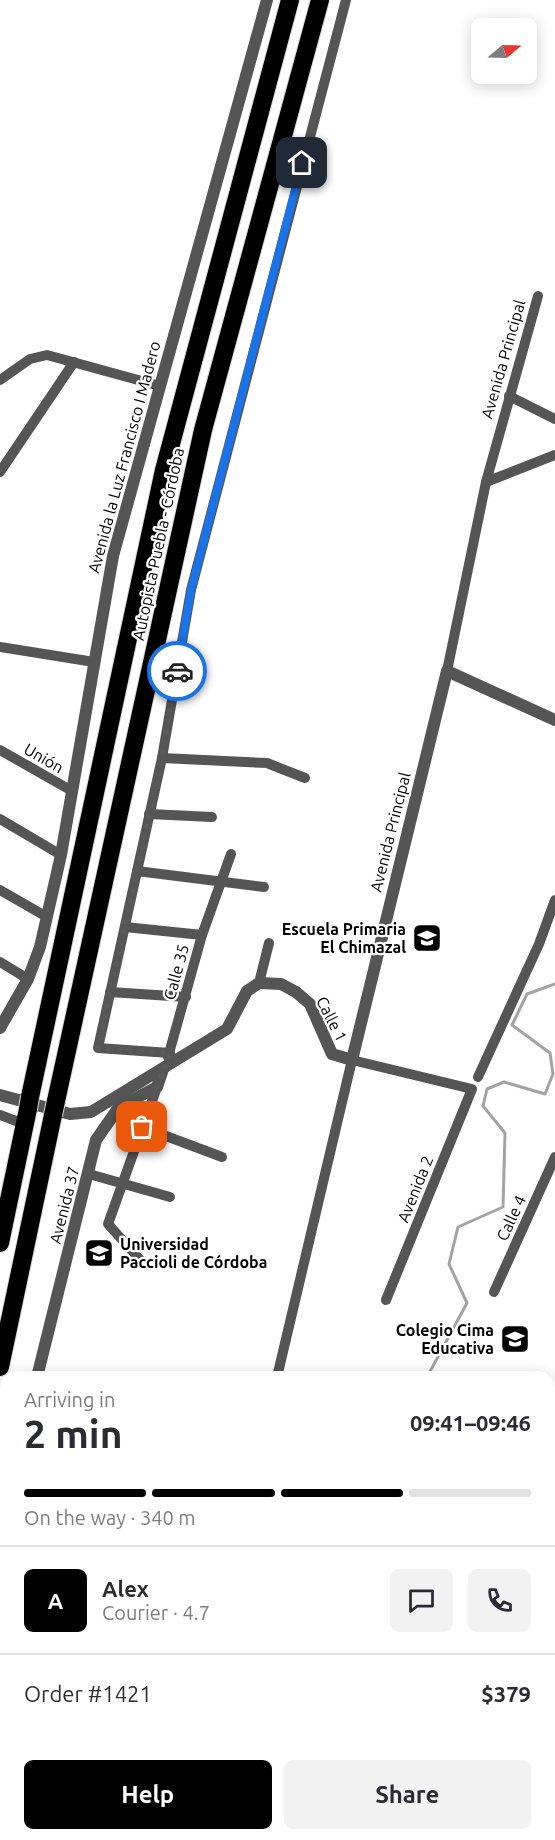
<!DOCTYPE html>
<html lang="en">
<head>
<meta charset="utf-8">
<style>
  body { margin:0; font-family:Ubuntu,sans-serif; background:#f2f2f3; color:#2b2b33; height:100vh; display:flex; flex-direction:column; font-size:22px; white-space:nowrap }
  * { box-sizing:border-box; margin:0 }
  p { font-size:20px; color:#7c7c81 }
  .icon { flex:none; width:33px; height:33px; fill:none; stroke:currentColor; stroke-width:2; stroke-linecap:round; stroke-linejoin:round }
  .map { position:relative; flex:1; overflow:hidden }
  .panel { position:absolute; left:0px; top:1371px; width:555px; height:470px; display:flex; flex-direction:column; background:#fff; border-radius:18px 18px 0 0; box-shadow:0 3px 15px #0003 }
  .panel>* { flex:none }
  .needle { width:39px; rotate:71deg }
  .controls { position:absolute; left:471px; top:18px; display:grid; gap:12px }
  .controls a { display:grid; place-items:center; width:66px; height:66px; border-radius:9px; background:#fff; box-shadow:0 3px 15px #0003; font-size:30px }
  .pin { position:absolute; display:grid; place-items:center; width:51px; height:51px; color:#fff; margin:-26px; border-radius:12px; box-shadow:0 3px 9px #0006 }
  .courier { position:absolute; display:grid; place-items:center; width:60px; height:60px; margin:-30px; border:4px solid #1a73e8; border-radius:50%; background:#fff; color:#222; box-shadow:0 2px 8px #0007 }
  .summary em { font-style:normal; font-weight:700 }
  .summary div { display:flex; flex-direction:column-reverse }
  .summary { display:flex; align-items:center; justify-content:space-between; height:102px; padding:0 24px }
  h1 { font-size:39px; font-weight:700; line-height:45px }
  .bar { display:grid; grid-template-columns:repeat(4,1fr); gap:9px 6px; align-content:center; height:72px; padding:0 24px }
  .bar i { height:8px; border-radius:4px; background:#e1e1e2 }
  .bar .current { background:#000 }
  .bar p { grid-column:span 4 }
  .line { display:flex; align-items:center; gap:15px; padding:0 24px; border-top:2px solid #e1e1e2 }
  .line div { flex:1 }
  .round { display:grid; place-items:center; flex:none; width:63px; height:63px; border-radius:9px; background:#f2f2f3 }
  .button { display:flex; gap:12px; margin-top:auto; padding:12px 24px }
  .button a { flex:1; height:69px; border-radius:9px; background:#000; color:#fff; font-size:24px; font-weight:700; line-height:69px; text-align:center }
  .button a+a { background:#f2f2f3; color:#2b2b33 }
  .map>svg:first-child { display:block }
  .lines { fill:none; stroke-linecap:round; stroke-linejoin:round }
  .stream { stroke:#a3a3a3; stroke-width:3 }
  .motorway-casing { stroke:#dbdbdb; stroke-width:20 }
  .minor { stroke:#555; stroke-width:10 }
  .tertiary { stroke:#555; stroke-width:12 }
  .motorway { stroke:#000; stroke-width:18 }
  .motorway-bridge-casing { stroke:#dbdbdb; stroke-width:20; stroke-linecap:butt }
  .motorway-bridge { stroke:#000; stroke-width:18 }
  .done { stroke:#595959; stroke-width:6; stroke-dasharray:0 10.8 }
  .route { stroke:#1a73e8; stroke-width:8 }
  .labels { text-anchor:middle; stroke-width:4.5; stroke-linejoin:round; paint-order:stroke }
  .street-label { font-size:16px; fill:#000; stroke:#fff }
  .poi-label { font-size:16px; font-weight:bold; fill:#000; stroke:#fff; text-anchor:end }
</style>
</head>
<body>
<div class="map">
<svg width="555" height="1840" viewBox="0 0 555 1840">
  <rect width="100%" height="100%" fill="#fff"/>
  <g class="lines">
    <polyline class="stream" points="427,1377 467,1303 449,1264 458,1227 503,1207 505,1133 483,1106 487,1089 504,1082 545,1094 553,1074 550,1053 512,1025 527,994 555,984"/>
    <g class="motorway-casing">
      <g id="motorway">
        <polyline points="30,1097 164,470 290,0"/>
        <polyline points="56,1101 203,430 320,0"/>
        <polyline points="0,1243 28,1109"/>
        <polyline points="0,1367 53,1115"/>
      </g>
    </g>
    <g class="minor">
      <polyline points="0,380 30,359 47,355 160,386"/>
      <polyline points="509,396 555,419"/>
      <polyline points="0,472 74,362"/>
      <polyline points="486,482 555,455"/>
      <polyline points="0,647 94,662"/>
      <polyline points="447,671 486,482 538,296"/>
      <polyline points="0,750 72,791"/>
      <polyline points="162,758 267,763 305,778"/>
      <polyline points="149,814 212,817"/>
      <polyline points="0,819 61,855"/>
      <polyline points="137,871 264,887"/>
      <polyline points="0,890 47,917"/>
      <polyline points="125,927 202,935"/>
      <polyline points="0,962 28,979"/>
      <polyline points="259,983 269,943"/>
      <polyline points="110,992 186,997"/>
      <polyline points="170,1053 98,1048 162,758 191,590 346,0"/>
      <polyline points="168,1057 202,935 231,854"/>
      <polyline points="478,1077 539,944 555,900"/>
      <polyline points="0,1115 24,1124"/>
      <polyline points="142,1127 222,1157"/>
      <polyline points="89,1174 170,1197"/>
      <polyline points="143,1263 108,1224 157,1087"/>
      <polyline points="494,1292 555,1157"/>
      <polyline points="277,1377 352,1060 472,1089 386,1300"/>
      <polyline points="549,1519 549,1523"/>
      <polyline points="552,1656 555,1650"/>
      <polyline points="549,1674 555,1676"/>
      <polyline points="549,1749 555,1751"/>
      <polyline points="219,1840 221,1834"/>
      <polyline points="550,1840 555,1828"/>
    </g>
    <g class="tertiary">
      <polyline points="0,1028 28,979 40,947 61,855 113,556 267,0"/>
      <polyline points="0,1095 70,1114 91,1112 227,1029 247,991 259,983 281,984 296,992 310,1004 332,1054 352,1060 447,671 555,720"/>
      <polyline points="37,1377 96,1140 119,1107 157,1087 163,1069"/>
      <polyline points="0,1513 6,1496"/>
    </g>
    <use href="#motorway" class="motorway"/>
    <g class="motorway-bridge-casing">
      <g id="motorway-bridge">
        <polyline points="28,1109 30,1097"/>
        <polyline points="53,1115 56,1101"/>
      </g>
    </g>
    <use href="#motorway-bridge" class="motorway-bridge"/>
  </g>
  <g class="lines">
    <polyline class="done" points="142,1127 170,1053 98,1048 162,758 177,671"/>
    <polyline class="route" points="177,671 191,590 302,163"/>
  </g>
  <defs>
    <g id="school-square" transform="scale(1.5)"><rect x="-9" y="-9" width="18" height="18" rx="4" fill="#000" stroke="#fff"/><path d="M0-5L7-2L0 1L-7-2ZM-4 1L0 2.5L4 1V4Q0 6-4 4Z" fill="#fff"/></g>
    <g id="university-square" transform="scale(1.5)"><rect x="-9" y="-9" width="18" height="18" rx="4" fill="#000" stroke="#fff"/><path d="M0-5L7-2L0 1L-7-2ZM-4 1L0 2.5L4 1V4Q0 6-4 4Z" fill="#fff"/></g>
  </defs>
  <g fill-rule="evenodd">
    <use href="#school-square" x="427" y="938"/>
    <use href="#university-square" x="99" y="1253"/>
    <use href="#school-square" x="515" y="1339"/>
  </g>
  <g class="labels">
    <g class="street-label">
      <text transform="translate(503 359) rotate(-74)" y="6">Avenida Principal</text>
      <text transform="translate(124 457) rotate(-75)" y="6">Avenida la Luz Francisco I Madero</text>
      <text transform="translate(158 544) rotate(-78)" y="6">Autopista Puebla - Córdoba</text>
      <text transform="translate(44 758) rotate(30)" y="6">Unión</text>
      <text transform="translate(390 832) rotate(-76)" y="6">Avenida Principal</text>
      <text transform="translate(176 972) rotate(-75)" y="6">Calle 35</text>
      <text transform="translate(332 1019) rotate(63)" y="6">Calle 1</text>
      <text transform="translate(415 1189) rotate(-68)" y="6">Avenida 2</text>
      <text transform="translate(64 1205) rotate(-76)" y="6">Avenida 37</text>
      <text transform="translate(511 1218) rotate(-65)" y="6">Calle 4</text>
    </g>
    <g class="poi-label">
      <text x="406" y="935">Escuela Primaria<tspan x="406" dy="18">El Chimazal</tspan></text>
      <text x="120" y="1250" text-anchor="start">Universidad<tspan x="120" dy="18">Paccioli de Córdoba</tspan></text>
      <text x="494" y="1336">Colegio Cima<tspan x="494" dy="18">Educativa</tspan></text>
    </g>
  </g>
</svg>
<div class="controls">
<a><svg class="needle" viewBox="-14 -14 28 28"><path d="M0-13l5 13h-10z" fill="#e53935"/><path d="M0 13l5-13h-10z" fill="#7c7c81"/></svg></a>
</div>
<div class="pin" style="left:142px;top:1127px;background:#ea580c"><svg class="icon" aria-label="bag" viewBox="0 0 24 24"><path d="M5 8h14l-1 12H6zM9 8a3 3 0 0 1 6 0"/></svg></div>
<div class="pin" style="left:302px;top:163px;background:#1f2937"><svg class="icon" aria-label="home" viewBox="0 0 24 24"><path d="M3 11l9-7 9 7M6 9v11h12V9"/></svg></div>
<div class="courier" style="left:177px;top:671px"><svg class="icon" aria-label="car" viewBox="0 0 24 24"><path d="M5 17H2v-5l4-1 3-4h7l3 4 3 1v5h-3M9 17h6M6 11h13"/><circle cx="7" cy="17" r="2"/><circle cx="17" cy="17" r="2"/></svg></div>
<section class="panel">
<div class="summary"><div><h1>2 min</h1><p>Arriving in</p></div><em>09:41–09:46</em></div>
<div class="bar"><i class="current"></i><i class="current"></i><i class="current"></i><i></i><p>On the way · 340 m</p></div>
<div class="line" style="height:108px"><b class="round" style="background:#000;color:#fff">A</b><div><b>Alex</b><p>Courier · 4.7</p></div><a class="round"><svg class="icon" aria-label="chat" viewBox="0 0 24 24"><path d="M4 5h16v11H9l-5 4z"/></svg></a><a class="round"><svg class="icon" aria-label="phone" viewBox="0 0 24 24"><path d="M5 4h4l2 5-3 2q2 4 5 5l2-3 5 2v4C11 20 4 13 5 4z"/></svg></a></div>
<div class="line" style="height:78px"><div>Order #1421</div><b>$379</b></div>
<div class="button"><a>Help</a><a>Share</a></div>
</section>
</div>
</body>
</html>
